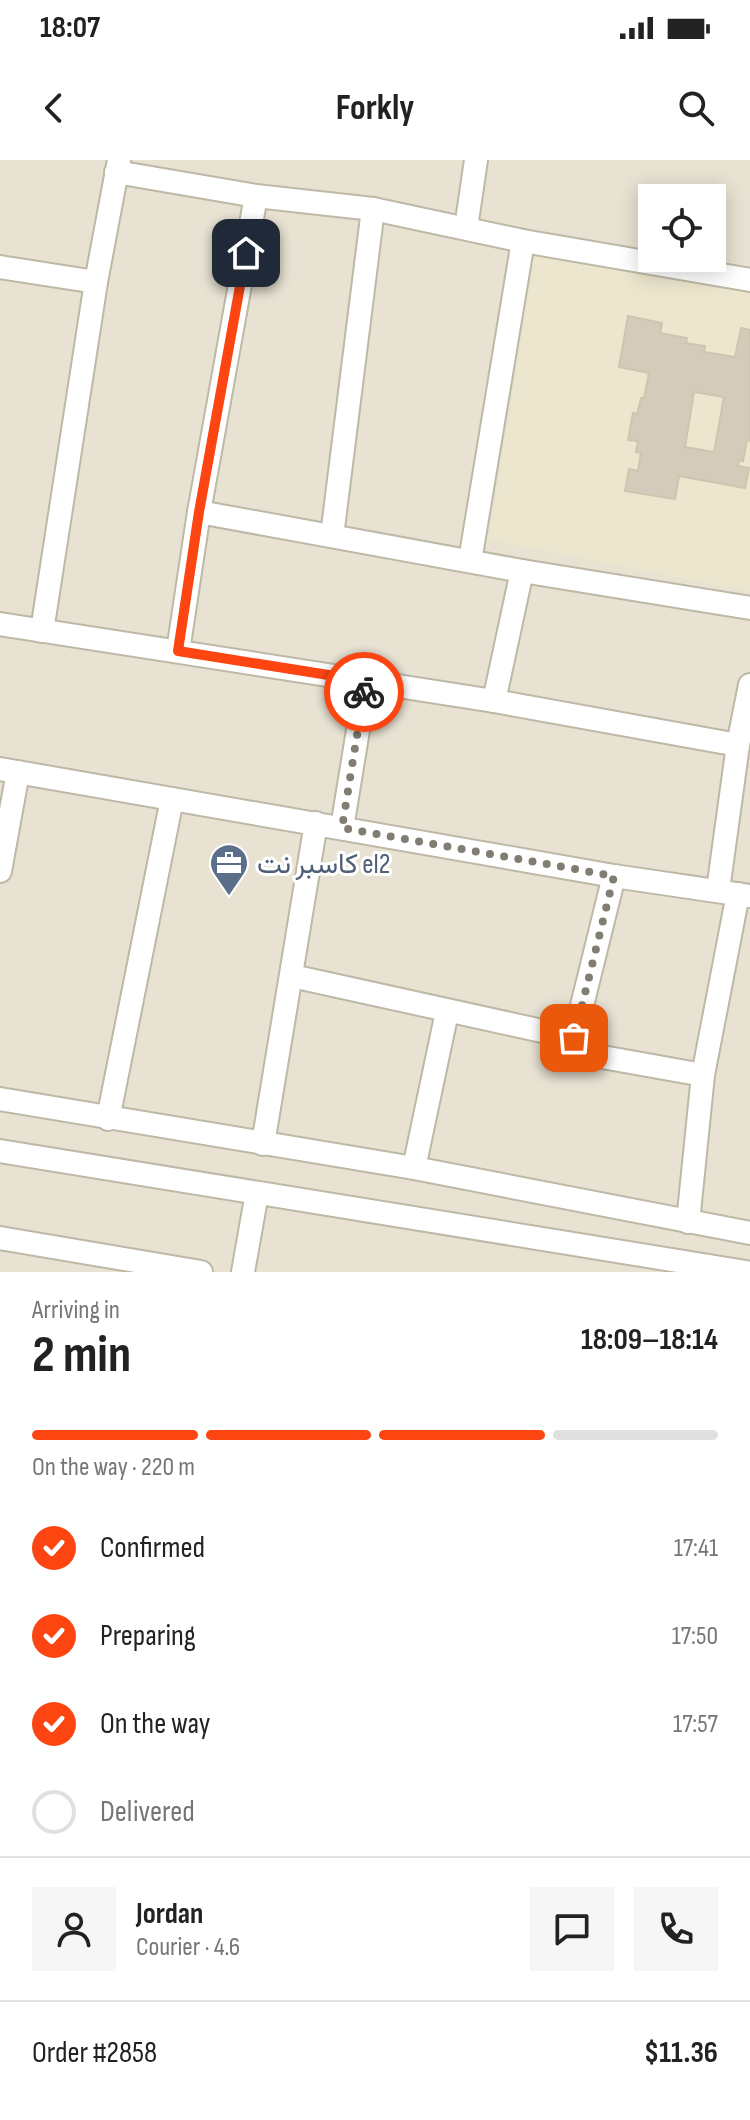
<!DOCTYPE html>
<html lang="en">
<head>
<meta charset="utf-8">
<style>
  body { margin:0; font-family:"Sofia Sans Condensed",Vazirmatn,sans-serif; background:#f6f6f6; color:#222; height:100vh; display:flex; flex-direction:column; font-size:30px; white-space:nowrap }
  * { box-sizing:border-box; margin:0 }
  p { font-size:26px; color:#767676 }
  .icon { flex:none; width:44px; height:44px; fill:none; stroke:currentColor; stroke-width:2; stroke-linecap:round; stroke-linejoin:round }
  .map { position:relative; height:1112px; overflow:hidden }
  .side { display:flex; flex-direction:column; background:#fff; flex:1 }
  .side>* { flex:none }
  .tools { position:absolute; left:638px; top:24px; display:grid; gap:16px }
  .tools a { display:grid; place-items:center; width:88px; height:88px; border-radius:0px; background:#fff; box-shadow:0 4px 20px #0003; font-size:40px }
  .pin { position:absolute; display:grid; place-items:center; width:68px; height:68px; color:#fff; margin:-34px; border-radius:16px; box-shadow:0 4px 12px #0006 }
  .courier { position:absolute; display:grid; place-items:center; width:80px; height:80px; margin:-40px; border:6px solid #fd4511; border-radius:50%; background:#fff; color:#222; box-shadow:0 2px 10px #0007 }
  .head em { font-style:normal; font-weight:700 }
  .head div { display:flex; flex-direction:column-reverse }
  .head { display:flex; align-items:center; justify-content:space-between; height:136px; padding:0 32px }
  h1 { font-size:52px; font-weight:700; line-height:60px }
  .bar { display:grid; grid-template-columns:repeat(4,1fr); gap:12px 8px; align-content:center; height:96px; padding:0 32px }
  .bar i { height:10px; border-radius:6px; background:#e0e0e0 }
  .bar .current { background:#fd4511 }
  .bar p { grid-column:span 4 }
  .line { display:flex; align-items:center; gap:20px; padding:0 32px; border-top:2px solid #e0e0e0 }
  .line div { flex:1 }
  .round { display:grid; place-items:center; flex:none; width:84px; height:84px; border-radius:0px; background:#f6f6f6 }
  ol { padding:0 32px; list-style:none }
  li { display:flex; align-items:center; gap:24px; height:88px }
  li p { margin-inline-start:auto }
  li .icon { padding:8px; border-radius:50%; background:#fd4511; color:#fff; stroke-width:4 }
  li:last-child { color:#767676 }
  li i { width:44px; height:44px; border:4px solid #e0e0e0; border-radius:50% }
  .status { display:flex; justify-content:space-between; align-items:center; height:56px; padding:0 40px; background:#fff; direction:ltr }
  .status svg { height:22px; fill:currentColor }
  header { display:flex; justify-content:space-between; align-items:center; height:104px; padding:0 32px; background:#fff; font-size:36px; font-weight:700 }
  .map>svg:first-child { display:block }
  .residential { fill:#e7e2d2; fill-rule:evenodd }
  .education { fill:#ece6ce }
  .building { fill:#d4ccba; stroke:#cfc4ad; stroke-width:2; fill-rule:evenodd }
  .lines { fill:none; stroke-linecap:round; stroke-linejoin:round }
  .minor-casing { stroke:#beb8a7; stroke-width:26 }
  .minor { stroke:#fff; stroke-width:22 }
  .done { stroke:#827d72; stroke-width:8; stroke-dasharray:0 14.4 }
  .route { stroke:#fd4511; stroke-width:10 }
  .labels { text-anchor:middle; stroke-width:6; stroke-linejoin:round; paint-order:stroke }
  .service-label { font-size:28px; fill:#4e5e75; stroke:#fff; text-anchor:start }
</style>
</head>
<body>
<div class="status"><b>18:07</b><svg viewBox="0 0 49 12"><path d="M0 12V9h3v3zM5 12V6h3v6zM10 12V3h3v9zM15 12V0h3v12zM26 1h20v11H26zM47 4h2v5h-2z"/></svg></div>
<header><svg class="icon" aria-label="back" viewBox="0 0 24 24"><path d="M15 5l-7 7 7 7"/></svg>Forkly<svg class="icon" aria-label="search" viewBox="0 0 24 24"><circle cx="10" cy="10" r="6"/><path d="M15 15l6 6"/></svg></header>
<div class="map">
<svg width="750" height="1112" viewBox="0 0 750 1112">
  <rect width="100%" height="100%" fill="#f3efe4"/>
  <path class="residential" d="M0,0H750V1112H0ZM652,38H712V98H652Z"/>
  <polygon class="education" points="535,94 750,131 750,432 489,380"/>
  <path class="building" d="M628,156L662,163L660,173L687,178L686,183L705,186L704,192L735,197L741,168L750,170V281L747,280L743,301L739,300L738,306L749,308L745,328L679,316L675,339L625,331L629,309L638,311L641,293L636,292L638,281L628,280L633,253L637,254L641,238H644L649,213L619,207ZM694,232L724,237L714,292L685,287Z"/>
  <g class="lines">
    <g class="minor-casing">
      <g id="minor">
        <polyline points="116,12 256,36 373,49 523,81 750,120"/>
        <polyline points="466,68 476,0"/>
        <polyline points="0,107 96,122"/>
        <polyline points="199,352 522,411 750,448"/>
        <polyline points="332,376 373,49"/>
        <polyline points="470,401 523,81"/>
        <polyline points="0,464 494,541 738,585"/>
        <polyline points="42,471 96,122 119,0"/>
        <polyline points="178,491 199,352 256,36"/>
        <polyline points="494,541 522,411"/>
        <polyline points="0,609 614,716 750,736"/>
        <polyline points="342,668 366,521"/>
        <polyline points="0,711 18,612"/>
        <polyline points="614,716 574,878 580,893 703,915"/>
        <polyline points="718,730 738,585 750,525"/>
        <polyline points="292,816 574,878"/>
        <polyline points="0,939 414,1008 750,1073"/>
        <polyline points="108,959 172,639"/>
        <polyline points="263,984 316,663"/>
        <polyline points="0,991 746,1112"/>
        <polyline points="414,1008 447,852"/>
        <polyline points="688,1062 703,915 738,734"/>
        <polyline points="0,1078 201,1112"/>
        <polyline points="243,1112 257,1033"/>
      </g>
    </g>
    <use href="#minor" class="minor"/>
  </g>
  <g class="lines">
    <polyline class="done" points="364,532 342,668 614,716 574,878"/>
    <polyline class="route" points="246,93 199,352 178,491 366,521 364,532"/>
  </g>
  <defs>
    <g id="office-pin" transform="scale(2)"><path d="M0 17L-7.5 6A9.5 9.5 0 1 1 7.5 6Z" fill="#5c6f8a" stroke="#fff"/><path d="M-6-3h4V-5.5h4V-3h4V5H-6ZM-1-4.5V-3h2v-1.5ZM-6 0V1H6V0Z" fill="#fff"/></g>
  </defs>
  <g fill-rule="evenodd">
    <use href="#office-pin" x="229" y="703"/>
  </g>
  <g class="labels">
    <g class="service-label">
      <text x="257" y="713">كاسبر نت el2</text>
    </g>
  </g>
</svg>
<div class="tools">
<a><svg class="icon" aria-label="locate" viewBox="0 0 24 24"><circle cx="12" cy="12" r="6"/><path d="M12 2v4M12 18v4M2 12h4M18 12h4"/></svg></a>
</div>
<div class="pin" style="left:574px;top:878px;background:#ea580c"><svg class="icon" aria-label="bag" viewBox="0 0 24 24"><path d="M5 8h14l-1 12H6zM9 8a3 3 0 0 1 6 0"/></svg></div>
<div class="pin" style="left:246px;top:93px;background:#1f2937"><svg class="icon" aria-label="home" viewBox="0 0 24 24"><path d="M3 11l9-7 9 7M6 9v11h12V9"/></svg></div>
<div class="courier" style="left:364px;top:532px"><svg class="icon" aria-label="bike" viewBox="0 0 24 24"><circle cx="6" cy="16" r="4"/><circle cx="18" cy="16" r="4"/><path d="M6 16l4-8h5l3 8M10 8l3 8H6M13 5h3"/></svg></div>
</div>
<section class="side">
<div class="head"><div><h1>2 min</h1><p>Arriving in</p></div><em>18:09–18:14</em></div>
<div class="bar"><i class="current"></i><i class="current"></i><i class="current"></i><i></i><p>On the way · 220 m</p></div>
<ol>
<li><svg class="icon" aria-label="check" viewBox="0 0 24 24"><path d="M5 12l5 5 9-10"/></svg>Confirmed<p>17:41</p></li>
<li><svg class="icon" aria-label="check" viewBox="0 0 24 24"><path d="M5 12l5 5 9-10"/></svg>Preparing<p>17:50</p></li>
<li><svg class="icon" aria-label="check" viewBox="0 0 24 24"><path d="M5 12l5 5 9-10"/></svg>On the way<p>17:57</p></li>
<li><i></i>Delivered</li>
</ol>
<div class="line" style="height:144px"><a class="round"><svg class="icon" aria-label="person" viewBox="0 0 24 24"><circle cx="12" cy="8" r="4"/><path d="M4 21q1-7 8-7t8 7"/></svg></a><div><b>Jordan</b><p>Courier · 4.6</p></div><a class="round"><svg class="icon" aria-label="chat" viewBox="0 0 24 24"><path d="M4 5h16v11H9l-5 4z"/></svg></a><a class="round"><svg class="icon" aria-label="phone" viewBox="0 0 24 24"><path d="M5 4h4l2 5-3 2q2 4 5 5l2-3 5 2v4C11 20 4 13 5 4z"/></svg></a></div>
<div class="line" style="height:104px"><div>Order #2858</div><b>$11.36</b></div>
</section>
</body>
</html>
